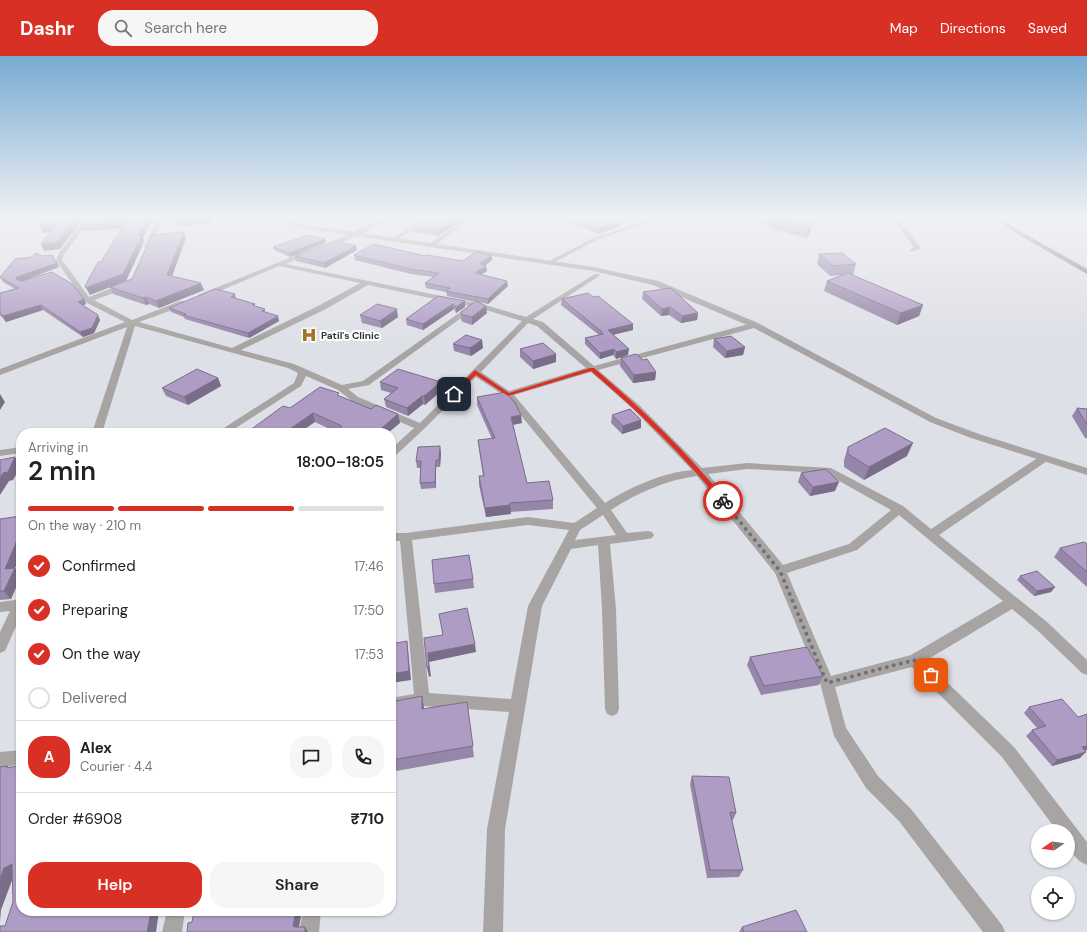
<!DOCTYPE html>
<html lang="en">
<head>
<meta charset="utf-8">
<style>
  body { margin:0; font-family:"DM Sans",sans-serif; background:#f6f6f6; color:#222; height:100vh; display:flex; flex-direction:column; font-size:15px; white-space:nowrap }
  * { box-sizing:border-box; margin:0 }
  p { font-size:13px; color:#767676 }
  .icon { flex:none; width:22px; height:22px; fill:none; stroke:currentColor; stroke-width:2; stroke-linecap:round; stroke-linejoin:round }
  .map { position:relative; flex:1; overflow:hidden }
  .drawer { position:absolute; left:16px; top:372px; width:380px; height:488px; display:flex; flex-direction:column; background:#fff; border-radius:16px; box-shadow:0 1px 3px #0004 }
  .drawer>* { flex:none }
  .needle { width:26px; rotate:257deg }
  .tools { position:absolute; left:1031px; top:768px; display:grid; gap:8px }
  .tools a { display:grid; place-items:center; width:44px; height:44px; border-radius:50%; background:#fff; box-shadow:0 1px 3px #0004; font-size:20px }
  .pin { position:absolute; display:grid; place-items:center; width:34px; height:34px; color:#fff; margin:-17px; border-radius:8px; box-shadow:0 2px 6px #0006 }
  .courier { position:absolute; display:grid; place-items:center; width:40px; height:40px; margin:-20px; border:3px solid #d93025; border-radius:50%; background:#fff; color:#222; box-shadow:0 1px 5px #0007 }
  .overview em { font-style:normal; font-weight:600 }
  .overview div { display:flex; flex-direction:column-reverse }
  .overview { display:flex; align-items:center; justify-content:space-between; height:68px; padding:0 12px }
  h1 { font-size:26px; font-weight:600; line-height:30px }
  .bar { display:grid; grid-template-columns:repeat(4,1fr); gap:6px 4px; align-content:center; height:48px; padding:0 12px }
  .bar i { height:5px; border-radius:3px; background:#e0e0e0 }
  .bar .selected { background:#d93025 }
  .bar p { grid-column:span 4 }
  .line { display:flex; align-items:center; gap:10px; padding:0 12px; border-top:1px solid #e0e0e0 }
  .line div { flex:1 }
  .round { display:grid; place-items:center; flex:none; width:42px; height:42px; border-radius:16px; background:#f6f6f6 }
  ol { padding:0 12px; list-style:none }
  li { display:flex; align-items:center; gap:12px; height:44px }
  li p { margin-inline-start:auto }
  li .icon { padding:4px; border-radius:50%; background:#d93025; color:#fff; stroke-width:4 }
  li:last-child { color:#767676 }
  li i { width:22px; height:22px; border:2px solid #e0e0e0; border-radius:50% }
  .button { display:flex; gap:8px; margin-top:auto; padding:8px 12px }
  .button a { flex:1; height:46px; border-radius:16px; background:#d93025; color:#fff; font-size:16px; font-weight:600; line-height:46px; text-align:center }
  .button a+a { background:#f6f6f6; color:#222 }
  header { display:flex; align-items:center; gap:24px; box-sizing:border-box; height:56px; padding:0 20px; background:#d93025; color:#fff }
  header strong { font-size:19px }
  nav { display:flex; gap:22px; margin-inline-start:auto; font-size:14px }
  .search { width:280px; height:36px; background:#f6f6f6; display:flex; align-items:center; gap:10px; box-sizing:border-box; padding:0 14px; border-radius:16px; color:#767676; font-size:15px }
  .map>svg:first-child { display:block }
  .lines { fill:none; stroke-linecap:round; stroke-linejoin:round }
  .minor { fill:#a7a4a3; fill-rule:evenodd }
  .tertiary { fill:#a7a4a3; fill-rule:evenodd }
  .secondary { fill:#8b8685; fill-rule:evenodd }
  .wall { fill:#9686a9 }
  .shaded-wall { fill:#7a6d89 }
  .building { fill:#af9cc4; stroke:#7a6d89 }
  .route { fill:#d93025 }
  .done { stroke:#707175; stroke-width:4; stroke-dasharray:0 7.2 }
  .labels { text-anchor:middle; stroke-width:4; stroke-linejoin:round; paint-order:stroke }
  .far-poi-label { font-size:10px; font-weight:bold; fill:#343538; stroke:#fff; text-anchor:start }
</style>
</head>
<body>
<header>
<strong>Dashr</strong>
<div class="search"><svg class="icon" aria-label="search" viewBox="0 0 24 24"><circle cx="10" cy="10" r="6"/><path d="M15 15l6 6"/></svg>Search here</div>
<nav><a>Map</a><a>Directions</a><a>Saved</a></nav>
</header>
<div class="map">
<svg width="1087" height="876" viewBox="0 0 1087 876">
  <rect width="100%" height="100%" fill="#dee0e7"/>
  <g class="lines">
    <g class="minor">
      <path d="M86,161H92L64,198L62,204L89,241L122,228H128V232L94,244L132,264L180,245H186V249L139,266L232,292L320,249L360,227L279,210L205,241L198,239L309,194L312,196L311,197L286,208L485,249L526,261L595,218H599V220L533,263L543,266L594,310L752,267H758V271L598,314L639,349L702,412L747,407L831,412L903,450L931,473L1039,401H1047L1048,403L1047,405L939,479L1047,566L1087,604V619L1082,617L1037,574L1012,553L925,605L1014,691L1087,786V809C1072,803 1068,790 1068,775H1057L1002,701L912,611L835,631L846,672L878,720L911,753L1002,869L1005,876H983L899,765L866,732L834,680L820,627L775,517L697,420C666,424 637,437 611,454L627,477L648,475L652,476L654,479L652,482L648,483L610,488L616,553L619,653L617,658L612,660L607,658L605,653L602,553L598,489L571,493L542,550L505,773L503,876H483L487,773L509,656L422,650L391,656V642L414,638L400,485H391V477H406L528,461L574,467L597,452L505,340L476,321L424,373L395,400L391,401V393L414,372L352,345L338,334L306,320L301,330L228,377H216L294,327L298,317L288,312L135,270L102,377H92L127,271L0,319V313L125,266L85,246L56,204L59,197ZM368,229L469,250L363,325L342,329L294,308L241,294L326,253ZM476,251L522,265L420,367L358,341L348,333L369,329ZM528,267L537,270L586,312L509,335L481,316ZM591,316L633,353L692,414C661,417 631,431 605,447L514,339ZM747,413L825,417L891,454L849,488L783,509L708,418ZM603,459L616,479L575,484L580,474ZM899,459L1003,545L911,599L831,620L787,517L857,494ZM528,469L569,474L528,550L511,643L429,637L412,484Z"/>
      <polygon points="158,161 164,161 150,191 145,192 144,191"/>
      <path d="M385,161H393C384,168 329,195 322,190Z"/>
      <polygon points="427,161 435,161 394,185 389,184"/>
      <polygon points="656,161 665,161 597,184 551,208 546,207 593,182"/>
      <polygon points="891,161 897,161 920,191 920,193 910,196 910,194 914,191"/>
      <polygon points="455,170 460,171 432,191 428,191 428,189"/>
      <polygon points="21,391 21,397 0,400 0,394"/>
      <polygon points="21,540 21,559 5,595 0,597 0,576 10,555 0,556 0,546 15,544"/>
      <polygon points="21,694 21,708 0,712 0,696"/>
      <polygon points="167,855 185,855 182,876 162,876"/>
      <polygon points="303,855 321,855 319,876 299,876"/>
    </g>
    <path class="tertiary" d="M275,161C284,161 292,166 301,168L593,211L658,225L758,267L936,362L979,378L1087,412V419L971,382L930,366L752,271L653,229L593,215L301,172L286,168Z"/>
    <polygon class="secondary" points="994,161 1001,161 1018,174 1087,213 1087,218 1014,176"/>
  </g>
  <g class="wall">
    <polygon points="472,161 459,169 454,169 438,180 413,176 412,171"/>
    <polygon points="560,161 607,161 621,170 598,178 560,162"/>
    <polygon points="762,161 801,161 812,167 810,177 807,182 771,172 762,166"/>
    <polygon points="186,182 172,220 204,234 159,252 149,248 146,249 113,238 110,231 132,223"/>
    <polygon points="326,187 290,201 274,194 273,191"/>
    <polygon points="356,190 357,194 325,212 296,205 295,200"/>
    <polygon points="819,198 856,208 853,219 851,219 923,249 919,260 897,269 824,235 827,225 843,219 830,220 817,208"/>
    <polygon points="354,199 425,200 463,205 492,204 485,210 486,210 487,215 481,219 508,230 488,248 478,246 487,257 472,269 463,266 461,264 461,256 475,246 447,240 446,236 426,232 425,227 433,221 411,218 355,204"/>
    <polygon points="42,200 57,207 59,211 21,225 86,248 83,249 100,264 94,277 83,281 43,254 6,266 0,259 0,237 15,233 3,226 0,221"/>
    <polygon points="643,236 698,257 697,264 681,267 669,259 661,260 642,243"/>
    <polygon points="438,240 465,245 465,251 456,257 454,253 423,274 407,269 406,263"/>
    <polygon points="593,241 633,268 633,274 613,279 628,299 616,303 613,299 600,303 585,288 585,282 599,279 561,249 562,243"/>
    <polygon points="236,242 255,248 255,250 265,253 265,256 279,265 249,282 185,263 184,261 171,256 169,252"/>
    <polygon points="360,259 398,261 382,272 362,267"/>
    <polygon points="714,283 745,291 743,299 725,302 713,291"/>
    <polygon points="453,288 483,292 471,300 454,295"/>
    <polygon points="520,293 556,306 533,313 520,301"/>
    <polygon points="621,302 656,316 655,324 633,327 620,310"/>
    <polygon points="218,322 221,330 188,349 166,340 162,332"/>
    <polygon points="380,326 441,326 442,334 425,349 423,348 408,360 386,351 384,343 391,337 381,334"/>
    <polygon points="340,340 371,353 398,358 400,367 336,376 315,366 290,352"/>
    <polygon points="477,341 522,367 513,369 527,427 553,444 553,453 510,456 511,458 486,461 479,429 479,420 483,420 479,393 478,384 492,383 477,349"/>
    <polygon points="1077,352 1087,353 1087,382 1085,382 1072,360"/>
    <polygon points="612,359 641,364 641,372 622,378 611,367"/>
    <polygon points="848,391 907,400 864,424 844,411 844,404"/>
    <polygon points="441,397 440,411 436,411 436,432 421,433 420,427 421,412 417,412 416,405"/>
    <polygon points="801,417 835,435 810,440 798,426"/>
    <polygon points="21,460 21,498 15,512 21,520 11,543 0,544 0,463"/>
    <polygon points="1087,488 1087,531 1054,501 1060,492"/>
    <polygon points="1020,520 1055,531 1051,536 1034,540 1017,524"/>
    <polygon points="473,523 474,532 435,537 434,528"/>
    <polygon points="750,601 823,620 819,629 761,639 747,609"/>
    <polygon points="391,646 424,653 467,646 474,701 391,716"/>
    <polygon points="1029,651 1085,695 1080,702 1052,710 1026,680 1032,674 1037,672 1024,657"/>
    <polygon points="692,720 736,757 733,764 732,764 743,814 739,821 707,822 690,728"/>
    <polygon points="742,871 807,876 739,876"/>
  </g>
  <g class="shaded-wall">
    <polygon points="77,161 85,161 60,193 44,195 41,188"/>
    <polygon points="148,161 154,161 143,182 144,186 126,225 90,239 86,232 138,180"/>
    <polygon points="176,161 213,161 211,167 179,170"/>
    <polygon points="464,161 472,161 459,169 459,165"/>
    <polygon points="454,164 454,169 438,180 437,176"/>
    <polygon points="126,165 129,172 83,175 80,169"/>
    <polygon points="622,165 621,170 598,178 599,172"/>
    <polygon points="812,167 810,177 807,182 810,172"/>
    <polygon points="56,169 59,176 43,177 40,170"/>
    <polygon points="184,176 186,182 170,226 167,219"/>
    <polygon points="325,183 326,187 290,201 289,197"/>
    <polygon points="356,190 357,194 325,212 324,207"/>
    <polygon points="492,199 492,204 480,213 480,208"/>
    <polygon points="57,207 59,211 20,226 16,223 17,221"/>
    <polygon points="486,210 487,215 476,222 475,217"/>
    <polygon points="507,225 508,230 488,248 488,243"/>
    <polygon points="201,227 204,234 159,252 156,245"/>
    <polygon points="235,238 236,243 231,241"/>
    <polygon points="146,241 149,248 146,249 143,242"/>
    <polygon points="84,243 86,248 80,251 78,246"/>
    <polygon points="465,245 465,251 456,257 456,251"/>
    <polygon points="453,248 454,253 423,274 423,268"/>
    <polygon points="41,249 43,254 6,266 3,260"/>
    <polygon points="923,249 919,260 897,269 901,257"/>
    <polygon points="486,250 487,257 472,269 472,261"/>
    <polygon points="670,251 669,259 661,260 662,253"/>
    <polygon points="397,253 398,261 382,272 380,265"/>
    <polygon points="698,257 697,264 681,267 682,260"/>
    <polygon points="98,259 100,264 94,277 83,281 80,276"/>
    <polygon points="278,260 279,265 249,282 248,277"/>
    <polygon points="633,268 633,274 607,280 608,274"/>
    <polygon points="482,284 483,292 471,300 470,292"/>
    <polygon points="745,291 743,299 725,302 727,295"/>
    <polygon points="614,293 613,299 600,303 600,297"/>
    <polygon points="629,293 628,299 616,303 616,296"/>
    <polygon points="556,298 556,306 533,313 533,305"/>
    <polygon points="656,316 655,324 633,327 634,319"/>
    <polygon points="218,322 221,330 188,349 184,341"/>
    <polygon points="441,326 442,334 425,349 424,340"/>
    <polygon points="0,338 5,346 0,354"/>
    <polygon points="422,340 423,348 408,360 407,352"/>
    <polygon points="313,357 315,366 299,377 284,377"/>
    <polygon points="398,358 400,367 388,377 376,377"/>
    <polygon points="521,359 522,367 511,369 511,361"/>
    <polygon points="641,364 641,372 622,378 623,370"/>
    <polygon points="913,387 907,400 864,424 869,411"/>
    <polygon points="440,390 441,397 440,411 439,404"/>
    <polygon points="15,401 21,410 13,424 9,425 0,439 0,422 3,417"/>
    <polygon points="436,404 436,432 435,426"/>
    <polygon points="839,426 835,435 810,440 813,431"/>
    <polygon points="510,449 511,458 486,461 485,452"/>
    <polygon points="21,475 21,498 15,512 21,520 11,543 4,535 5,513"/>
    <polygon points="1055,531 1051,536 1034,540 1037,535"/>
    <polygon points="407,585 408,594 411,624 391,627 391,618"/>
    <polygon points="475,588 476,596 429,606 431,620 429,621 427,612 428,597"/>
    <polygon points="422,640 424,652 425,665 422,653"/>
    <polygon points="1087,690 1087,694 1076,697 1082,691"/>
    <polygon points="1086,696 1080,702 1052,710 1057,704"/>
    <polygon points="12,808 14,819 1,854 0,866 0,823 4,812"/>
    <polygon points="151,855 159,855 156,876 147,876"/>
    <polygon points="296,855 302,855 298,876 293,869"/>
    <polygon points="305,871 308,876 305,876"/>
  </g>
  <g class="building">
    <polygon points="48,161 77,161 56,187 41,188 56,169 40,170"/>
    <polygon points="86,161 148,161 138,180 142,179 123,218 86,232 85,230 98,206 101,206 126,165 80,169"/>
    <polygon points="429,161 464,161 459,165 454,164 437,176 412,171"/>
    <polygon points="570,161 607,161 622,165 599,172"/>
    <polygon points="772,161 801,161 812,167 810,172 773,162"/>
    <polygon points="184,176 167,219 201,227 156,245 146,241 143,242 110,231 132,223 152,179"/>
    <polygon points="308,179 325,183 289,197 273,191"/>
    <polygon points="336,185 356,190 324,207 295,200"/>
    <polygon points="374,188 425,200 427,199 463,205 476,196 492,199 480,208 486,210 475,217 507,225 488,243 446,235 450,232 425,227 439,217 410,213 354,199"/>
    <polygon points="36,197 42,200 52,199 57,207 17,221 16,223 22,225 52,216 72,228 84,243 78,246 98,259 92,272 80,276 41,249 3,260 0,257 0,237 19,232 0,221 15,203 32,201"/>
    <polygon points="842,197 856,208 833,210 819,198"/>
    <polygon points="848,217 923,249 901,257 827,225"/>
    <polygon points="671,232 698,257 682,260 670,251 662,253 643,236"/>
    <polygon points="215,233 235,238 231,241 255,248 252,249 265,253 262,255 278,260 248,277 183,259 186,258 169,252"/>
    <polygon points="588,237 593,241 598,240 633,268 608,274 629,293 616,296 614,293 600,297 585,282 603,278 602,276 562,243"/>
    <polygon points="438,240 465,245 456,251 453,248 423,268 406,263"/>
    <polygon points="476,245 486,250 472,261 463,259 461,256"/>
    <polygon points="377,248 397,253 380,265 360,259"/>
    <polygon points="466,279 482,284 470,292 453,288"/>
    <polygon points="731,280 745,291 727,295 714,283"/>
    <polygon points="543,287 556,298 533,305 520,293"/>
    <polygon points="636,298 643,304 647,303 656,316 634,319 621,302"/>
    <polygon points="197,313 218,322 184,341 162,332"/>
    <polygon points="398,313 441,326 424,340 422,340 407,352 384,343 398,332 380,326"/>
    <polygon points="320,331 339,337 337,339 371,353 376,349 398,358 376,377 335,377 342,370 313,357 284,377 246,377 283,350 290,352"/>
    <polygon points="506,336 515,347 521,359 511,361 527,427 549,425 553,444 510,447 510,449 485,452 479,420 484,420 478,384 495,382 477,341"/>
    <polygon points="1077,352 1087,353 1087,369"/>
    <polygon points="630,353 641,364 623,370 612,359"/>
    <polygon points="885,372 913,387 869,411 848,398 848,391"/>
    <polygon points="440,390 439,404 436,404 435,426 420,427 421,405 416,405 418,391"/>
    <polygon points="15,401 8,416 3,417 0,422 0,404"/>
    <polygon points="826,413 839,426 813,431 801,417"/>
    <polygon points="21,460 21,475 5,513 15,512 4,535 0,535 0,463"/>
    <polygon points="1084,486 1087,488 1087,516 1060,492"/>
    <polygon points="469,499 473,523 434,528 432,504"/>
    <polygon points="1037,515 1055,531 1037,535 1020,520"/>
    <polygon points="467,552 475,588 428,597 429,611 427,612 424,582 443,579 439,558"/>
    <polygon points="407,585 409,615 391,618 391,588"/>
    <polygon points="807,591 823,620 764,630 750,601"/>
    <polygon points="422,640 422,653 467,646 473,690 391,704 391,646"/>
    <polygon points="1062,643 1078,661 1087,658 1087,690 1082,691 1086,696 1057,704 1032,674 1046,670 1029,651"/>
    <polygon points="21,709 21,855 151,855 147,876 0,876 0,870 5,870 13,846 12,808 4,812 0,823 0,711 8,710 7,712"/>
    <polygon points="692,720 729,721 736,757 730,756 743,814 710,814"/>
    <polygon points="796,854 807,876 744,876 742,871"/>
    <polygon points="194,855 296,855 293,869 294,871 305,871 305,876 187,876 188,867 192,866"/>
  </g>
  <linearGradient id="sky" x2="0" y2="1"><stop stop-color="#77abd2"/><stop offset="0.57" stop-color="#f0f1f4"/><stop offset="1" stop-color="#f0f1f4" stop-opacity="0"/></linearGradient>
  <rect width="1087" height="284" fill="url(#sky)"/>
  <path class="route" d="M590,312H594C641,352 686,395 725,443V446H721C682,398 638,355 591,315L508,340L476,319L455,339L451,338L475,314L509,337Z"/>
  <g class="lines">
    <polyline class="done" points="723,445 780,515 827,627 914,604 931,619"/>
  </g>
  <defs>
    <g id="hospital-bare" transform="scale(1.2)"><path d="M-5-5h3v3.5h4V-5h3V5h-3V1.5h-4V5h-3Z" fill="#a47328" stroke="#fff" stroke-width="2.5" paint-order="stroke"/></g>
  </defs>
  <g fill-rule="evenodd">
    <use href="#hospital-bare" x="309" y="279"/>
  </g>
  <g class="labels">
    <g class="far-poi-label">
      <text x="321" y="283">Patil's Clinic</text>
    </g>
  </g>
</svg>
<div class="tools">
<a><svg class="needle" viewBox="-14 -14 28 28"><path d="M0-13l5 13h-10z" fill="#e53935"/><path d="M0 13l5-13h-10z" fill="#767676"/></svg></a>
<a><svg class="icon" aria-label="locate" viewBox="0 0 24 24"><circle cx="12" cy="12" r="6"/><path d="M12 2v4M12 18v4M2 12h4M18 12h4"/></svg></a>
</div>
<div class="pin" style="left:931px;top:619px;background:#ea580c"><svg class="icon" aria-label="bag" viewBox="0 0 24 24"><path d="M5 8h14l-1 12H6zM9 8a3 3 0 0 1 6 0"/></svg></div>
<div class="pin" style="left:454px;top:338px;background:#1f2937"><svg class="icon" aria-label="home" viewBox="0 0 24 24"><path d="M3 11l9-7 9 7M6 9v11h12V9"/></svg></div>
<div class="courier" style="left:723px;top:445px"><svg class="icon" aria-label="bike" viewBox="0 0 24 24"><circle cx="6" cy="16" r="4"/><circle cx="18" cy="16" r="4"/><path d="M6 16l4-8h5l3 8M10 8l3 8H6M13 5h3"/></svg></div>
<section class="drawer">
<div class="overview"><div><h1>2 min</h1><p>Arriving in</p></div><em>18:00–18:05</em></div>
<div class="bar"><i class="selected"></i><i class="selected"></i><i class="selected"></i><i></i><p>On the way · 210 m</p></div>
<ol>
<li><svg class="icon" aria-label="check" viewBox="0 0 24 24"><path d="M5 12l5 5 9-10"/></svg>Confirmed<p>17:46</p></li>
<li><svg class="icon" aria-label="check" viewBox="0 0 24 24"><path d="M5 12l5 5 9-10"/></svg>Preparing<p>17:50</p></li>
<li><svg class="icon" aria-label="check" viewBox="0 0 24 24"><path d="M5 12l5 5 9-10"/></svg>On the way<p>17:53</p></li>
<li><i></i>Delivered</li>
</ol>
<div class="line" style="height:72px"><b class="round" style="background:#d93025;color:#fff">A</b><div><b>Alex</b><p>Courier · 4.4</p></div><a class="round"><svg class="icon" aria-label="chat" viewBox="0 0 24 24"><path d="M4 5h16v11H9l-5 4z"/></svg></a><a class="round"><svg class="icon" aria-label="phone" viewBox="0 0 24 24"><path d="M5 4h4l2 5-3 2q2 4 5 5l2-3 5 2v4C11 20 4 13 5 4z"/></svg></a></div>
<div class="line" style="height:52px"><div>Order #6908</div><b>₹710</b></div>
<div class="button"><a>Help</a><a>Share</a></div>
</section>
</div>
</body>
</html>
